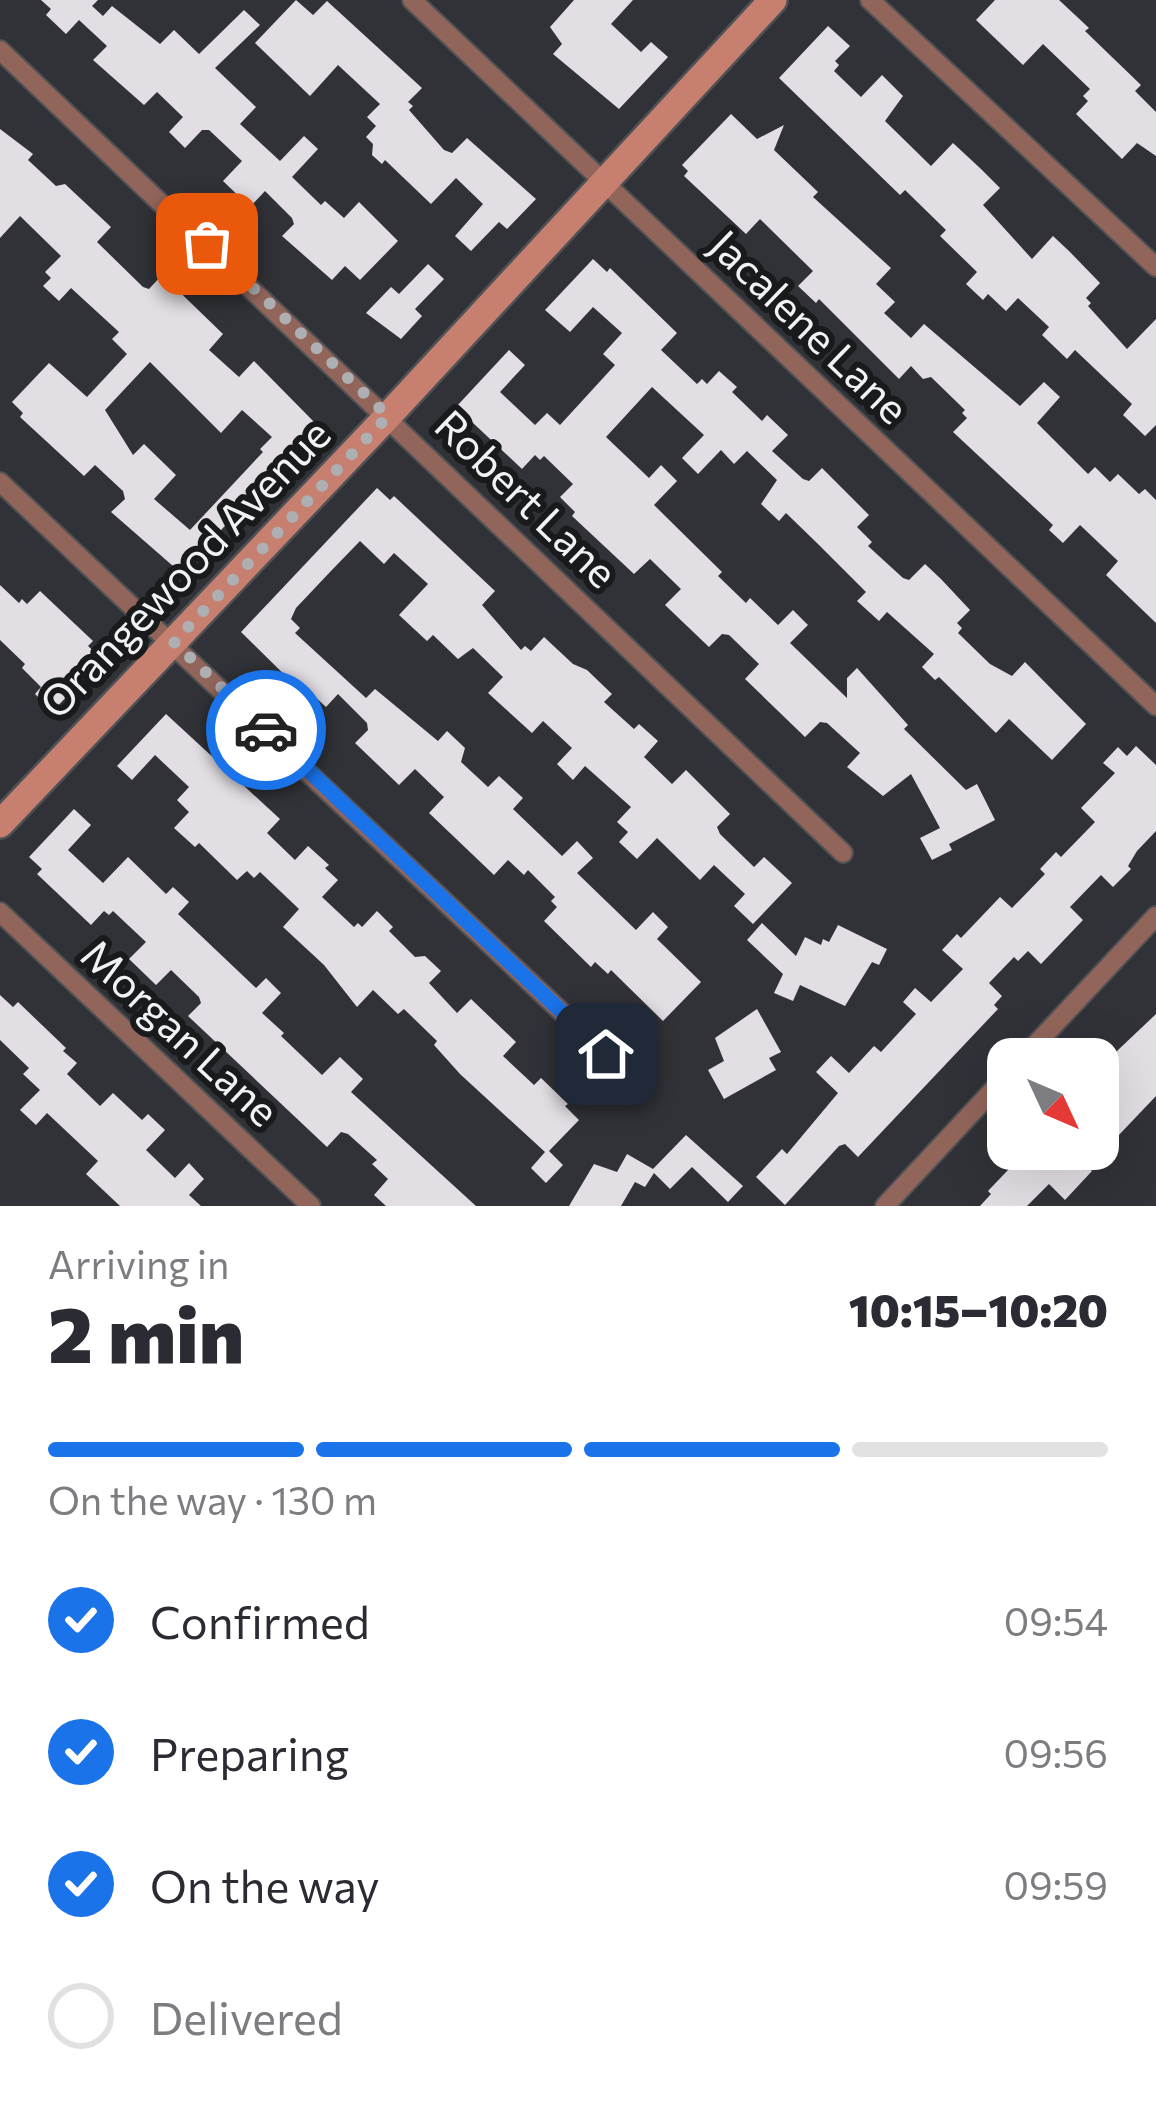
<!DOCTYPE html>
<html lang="en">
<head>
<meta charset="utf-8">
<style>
  body { margin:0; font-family:Commissioner,sans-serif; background:#f7f7f7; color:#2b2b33; height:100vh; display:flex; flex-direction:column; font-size:45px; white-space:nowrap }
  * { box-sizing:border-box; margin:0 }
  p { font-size:39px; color:#7c7c81 }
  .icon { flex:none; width:66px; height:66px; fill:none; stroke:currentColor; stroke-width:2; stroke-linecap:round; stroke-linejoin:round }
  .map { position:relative; height:1206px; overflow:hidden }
  .side { display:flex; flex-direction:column; background:#fff; flex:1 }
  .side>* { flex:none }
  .needle { width:78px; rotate:134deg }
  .controls { position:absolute; left:987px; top:1038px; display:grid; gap:24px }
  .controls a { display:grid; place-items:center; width:132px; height:132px; border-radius:24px; background:#fff; box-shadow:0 12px 48px #0002; font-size:60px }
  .pin { position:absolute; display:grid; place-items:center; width:102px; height:102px; color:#fff; margin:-51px; border-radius:24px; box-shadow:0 6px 18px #0006 }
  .courier { position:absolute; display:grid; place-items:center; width:120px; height:120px; margin:-60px; border:9px solid #1a73e8; border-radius:50%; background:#fff; color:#222; box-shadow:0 3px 15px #0007 }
  .overview em { font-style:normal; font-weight:800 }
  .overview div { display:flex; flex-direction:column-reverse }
  .overview { display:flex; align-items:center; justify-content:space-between; height:204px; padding:0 48px }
  h1 { font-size:78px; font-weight:800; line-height:90px }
  .bar { display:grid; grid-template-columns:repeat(4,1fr); gap:18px 12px; align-content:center; height:144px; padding:0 48px }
  .bar i { height:15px; border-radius:9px; background:#e1e1e2 }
  .bar .selected { background:#1a73e8 }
  .bar p { grid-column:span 4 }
  ol { padding:0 48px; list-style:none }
  li { display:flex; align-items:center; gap:36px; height:132px }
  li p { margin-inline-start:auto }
  li .icon { padding:12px; border-radius:50%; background:#1a73e8; color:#fff; stroke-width:4 }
  li:last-child { color:#7c7c81 }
  li i { width:66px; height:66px; border:6px solid #e1e1e2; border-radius:50% }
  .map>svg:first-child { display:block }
  .building { fill:#e2dee4; fill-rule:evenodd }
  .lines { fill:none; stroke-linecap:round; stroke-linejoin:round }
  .street-casing { stroke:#4f5155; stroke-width:22 }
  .secondary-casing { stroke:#4f5155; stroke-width:32 }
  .street { stroke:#92655a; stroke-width:18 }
  .secondary { stroke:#c78070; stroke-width:27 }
  .done { stroke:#adafb2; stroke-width:12; stroke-dasharray:0 21.6 }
  .route { stroke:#1a73e8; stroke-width:15 }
  .labels { text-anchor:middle; stroke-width:12; stroke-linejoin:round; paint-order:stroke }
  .street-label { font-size:42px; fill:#f1f2f5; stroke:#191a1c }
</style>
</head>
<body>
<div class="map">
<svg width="1156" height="1206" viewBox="0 0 1156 1206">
  <rect width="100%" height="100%" fill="#303237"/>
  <g class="building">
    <polygon points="41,0 98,0 92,6 103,16 112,6 160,44 174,30 199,54 244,10 260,25 215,68 256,107 240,124 280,161 304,136 318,149 292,177 321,205 325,201 344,218 359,202 398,241 360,280 345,266 332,280 282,236 294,224 292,218 265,191 250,207 223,181 242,161 209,130 202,130 185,148 169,132 183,117 157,92 144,105 93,60 107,46 79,20 66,34 46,15 51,9"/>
    <polygon points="296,0 313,15 327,1 422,88 408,102 413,106 409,110 444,150 452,153 467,138 536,199 507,229 499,222 471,251 455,236 483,204 456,178 431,204 385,160 382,164 372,155 373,144 366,137 376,126 367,117 380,104 338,65 310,96 255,43"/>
    <polygon points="574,0 633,0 611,24 641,52 651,42 668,57 619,109 553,54 562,44 550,27"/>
    <polygon points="995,0 1059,0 1089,28 1085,31 1141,85 1135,91 1156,112 1156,156 1137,143 1122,159 1076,114 1088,101 1083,96 1090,89 1043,44 1023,65 976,20"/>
    <polygon points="828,26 850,46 835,61 839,65 834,71 861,97 882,75 903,96 885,121 931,166 953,143 981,169 1000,188 983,205 1032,259 1053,236 1070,252 1100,283 1086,298 1091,303 1088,306 1127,349 1156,319 1156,425 1145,436 1123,415 1132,404 1075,350 1067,359 1042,335 1049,327 1018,298 1006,311 988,294 983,300 966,284 977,272 940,236 946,230 905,190 900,195 779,78"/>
    <polygon points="731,114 757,139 784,125 774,150 818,192 813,197 891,268 876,284 895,302 884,313 911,338 924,324 1020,406 1044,382 1060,397 1037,423 1088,474 1095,467 1110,482 1118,474 1139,494 1145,489 1156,500 1156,623 1106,575 1118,561 1080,525 1063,543 1049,530 1053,525 953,432 967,418 962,413 965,410 931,377 923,379 911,366 899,379 819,299 816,303 798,286 813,271 760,219 746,234 684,176 688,171 682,165"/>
    <path d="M0,129L33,154L28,160L56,186L65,184L111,227L97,242L143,287L149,289L162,275L223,334L209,350L239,377L254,361L318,426L181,573L111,512L125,499L123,491L95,465L84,476L20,417L23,413L12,402L49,363L87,397L127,354L112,339L119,332L71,288L59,301L43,286L51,278L45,272L61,256L20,216L0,238ZM150,362L221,433L242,410L272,437L260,449L263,452L190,530L154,499L176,475L144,444L133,455L105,410Z"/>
    <polygon points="593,259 607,272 610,268 677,333 661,350 697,384 702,379 707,384 719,371 737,387 732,392 762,421 767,415 788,435 772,451 803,479 809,481 822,468 869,515 857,527 872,542 868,546 903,578 909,580 925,564 941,579 970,610 957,623 962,628 958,633 990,664 1012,676 1025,662 1086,724 1052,760 1009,719 996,733 939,677 935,680 922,667 934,654 887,612 879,621 857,601 866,592 818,544 786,513 779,521 761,504 777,480 747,451 734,464 721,450 698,474 682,458 704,435 652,387 606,437 649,478 661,465 677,481 654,505 722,572 718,576 746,603 750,598 778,625 793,610 808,625 790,643 847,698 847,678 857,668 908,725 904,729 966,790 977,784 995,820 949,844 952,850 932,860 920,838 940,828 911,774 883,796 847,767 860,753 827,723 820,722 805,737 745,679 759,664 729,635 722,634 709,647 665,605 681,589 650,559 634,574 572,516 575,512 560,497 573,484 544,456 540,460 535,455 522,469 456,407 509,350 525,365 500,392 535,425 547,413 560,425 615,365 603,354 622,333 593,307 570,332 545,310"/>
    <polygon points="428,264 444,279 415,309 422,316 401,339 366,313 391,287 399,294"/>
    <polygon points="377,488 390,500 394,496 495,591 482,605 521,650 525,646 531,651 544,637 573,664 587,670 612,694 604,702 634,729 639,724 658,741 644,757 672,784 686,770 730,814 717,827 720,834 754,867 764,857 792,883 753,924 734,906 745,894 714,865 700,880 657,838 637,859 619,842 628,832 617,822 631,807 585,766 573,780 557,764 572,748 543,721 532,733 488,693 503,677 473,648 458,659 433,635 427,641 399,615 428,584 394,553 384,564 360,541 330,572 296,608 291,619 300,628 295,633 366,698 375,689 438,741 447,731 465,748 461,762 488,787 499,776 523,798 513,809 562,856 577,841 593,858 577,873 636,930 653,912 668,927 657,939 701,982 663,1021 611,970 608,974 595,962 591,967 544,921 557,907 551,901 555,897 528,870 524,875 508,860 494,875 429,813 444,797 415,769 399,785 355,743 368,730 367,723 338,694 326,707 313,695 309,699 241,632"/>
    <polygon points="0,585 19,603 22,599 27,604 40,591 93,641 88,646 102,659 53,711 35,694 41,687 22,668 25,664 0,640"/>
    <polygon points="166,714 280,819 267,833 295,860 308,846 329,865 325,868 338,880 322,897 354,927 358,923 362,927 377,911 393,927 389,931 415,957 425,956 441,971 429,983 457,1013 471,999 516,1042 503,1056 534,1085 541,1078 568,1104 565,1106 579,1120 549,1151 563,1165 546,1183 531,1168 545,1152 460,1074 434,1045 437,1041 404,1009 398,1014 373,990 357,1007 324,965 283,927 299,909 260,872 254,878 247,871 237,880 199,843 195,847 174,828 189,812 177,800 189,787 155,755 132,780 117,766"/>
    <polygon points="1136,746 1156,765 1156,831 1137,851 1128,866 1131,869 1113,887 1101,875 1070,907 1083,920 1041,964 1028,951 1018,961 1014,957 989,983 1002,996 994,1005 998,1009 858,1157 845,1144 839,1146 785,1205 756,1177 782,1149 787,1154 838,1093 816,1072 831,1056 849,1073 874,1046 881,1052 916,1014 903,1002 915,988 931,1002 963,969 942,950 957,934 961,938 1000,897 1012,908 1045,874 1040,869 1056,852 1061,857 1095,822 1081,808 1115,773 1103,763 1118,747 1127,756"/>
    <polygon points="74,809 91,825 68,850 103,883 128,857 166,894 173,887 189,902 178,914 256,988 266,978 281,993 262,1013 284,1033 281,1036 322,1075 340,1057 363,1079 351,1092 476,1206 386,1206 374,1195 388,1179 372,1164 377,1160 348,1134 341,1132 327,1147 188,1016 201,1003 199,997 171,970 156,985 129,959 146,942 113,911 109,915 104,911 91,925 37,874 42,869 29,857"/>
    <polygon points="762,923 796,956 805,937 821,945 823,939 829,942 838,925 887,949 879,965 872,962 845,1006 800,985 793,1001 774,993 783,974 747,940"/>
    <polygon points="0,995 13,1007 18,1002 66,1048 63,1051 77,1063 67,1074 100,1106 113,1093 142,1120 148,1114 165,1130 146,1150 175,1178 189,1163 204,1179 189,1195 201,1206 120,1206 86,1174 98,1161 47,1113 36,1125 20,1110 40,1090 23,1074 29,1068 0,1040"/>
    <polygon points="757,1009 781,1052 769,1058 776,1070 724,1099 708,1070 724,1061 715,1038"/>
    <polygon points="1156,1014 1156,1096 1098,1157 1098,1069"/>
    <polygon points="686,1135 743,1186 728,1202 692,1167 670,1189 654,1173 645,1187 635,1182 621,1206 569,1206 594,1164 617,1172 627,1154 653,1169"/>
    <polygon points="1028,1149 1038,1149 1049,1159 1059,1149 1069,1149 1092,1171 1065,1200 1049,1184 1027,1206 980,1206 991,1194 988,1191"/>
  </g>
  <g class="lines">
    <g class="street-casing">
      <g id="street">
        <polyline points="412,0 1156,706"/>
        <polyline points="870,0 1156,267"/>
        <polyline points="0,50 843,853"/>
        <polyline points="0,482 638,1084"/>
        <polyline points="0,912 311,1206"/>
        <polyline points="1022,1059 1156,916"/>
        <polyline points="885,1206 1008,1074"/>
      </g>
    </g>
    <g class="secondary-casing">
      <polyline id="secondary" points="0,824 388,416 773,0"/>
    </g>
    <use href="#street" class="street"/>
    <use href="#secondary" class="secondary"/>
  </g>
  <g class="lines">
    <polyline class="done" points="207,244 388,416 174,642 266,730"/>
    <polyline class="route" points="266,730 606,1054"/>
  </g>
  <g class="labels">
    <g class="street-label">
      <text transform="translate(809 327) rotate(44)" y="15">Jacalene Lane</text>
      <text transform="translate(526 499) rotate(44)" y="15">Robert Lane</text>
      <text transform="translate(185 569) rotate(-46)" y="15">Orangewood Avenue</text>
      <text transform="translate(180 1033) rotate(43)" y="15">Morgan Lane</text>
    </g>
  </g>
</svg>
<div class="controls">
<a><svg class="needle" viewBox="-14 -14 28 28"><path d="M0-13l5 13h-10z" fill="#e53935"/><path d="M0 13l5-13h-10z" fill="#7c7c81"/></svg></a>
</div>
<div class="pin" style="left:207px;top:244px;background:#ea580c"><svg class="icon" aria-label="bag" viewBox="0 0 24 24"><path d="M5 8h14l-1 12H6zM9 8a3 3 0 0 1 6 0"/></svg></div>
<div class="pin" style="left:606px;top:1054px;background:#1f2937"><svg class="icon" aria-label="home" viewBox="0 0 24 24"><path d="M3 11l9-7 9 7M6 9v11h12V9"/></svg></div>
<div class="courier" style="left:266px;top:730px"><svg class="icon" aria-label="car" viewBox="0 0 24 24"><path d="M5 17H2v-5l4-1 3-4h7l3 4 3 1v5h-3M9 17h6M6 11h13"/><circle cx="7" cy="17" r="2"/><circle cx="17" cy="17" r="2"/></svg></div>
</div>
<section class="side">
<div class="overview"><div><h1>2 min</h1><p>Arriving in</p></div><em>10:15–10:20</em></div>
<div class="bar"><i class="selected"></i><i class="selected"></i><i class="selected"></i><i></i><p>On the way · 130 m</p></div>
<ol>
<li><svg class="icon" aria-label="check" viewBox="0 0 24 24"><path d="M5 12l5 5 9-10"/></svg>Confirmed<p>09:54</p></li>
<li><svg class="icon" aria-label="check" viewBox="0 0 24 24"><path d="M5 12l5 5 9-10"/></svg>Preparing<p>09:56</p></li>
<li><svg class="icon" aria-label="check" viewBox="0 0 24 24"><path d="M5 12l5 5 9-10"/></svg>On the way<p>09:59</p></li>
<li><i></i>Delivered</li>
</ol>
</section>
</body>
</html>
